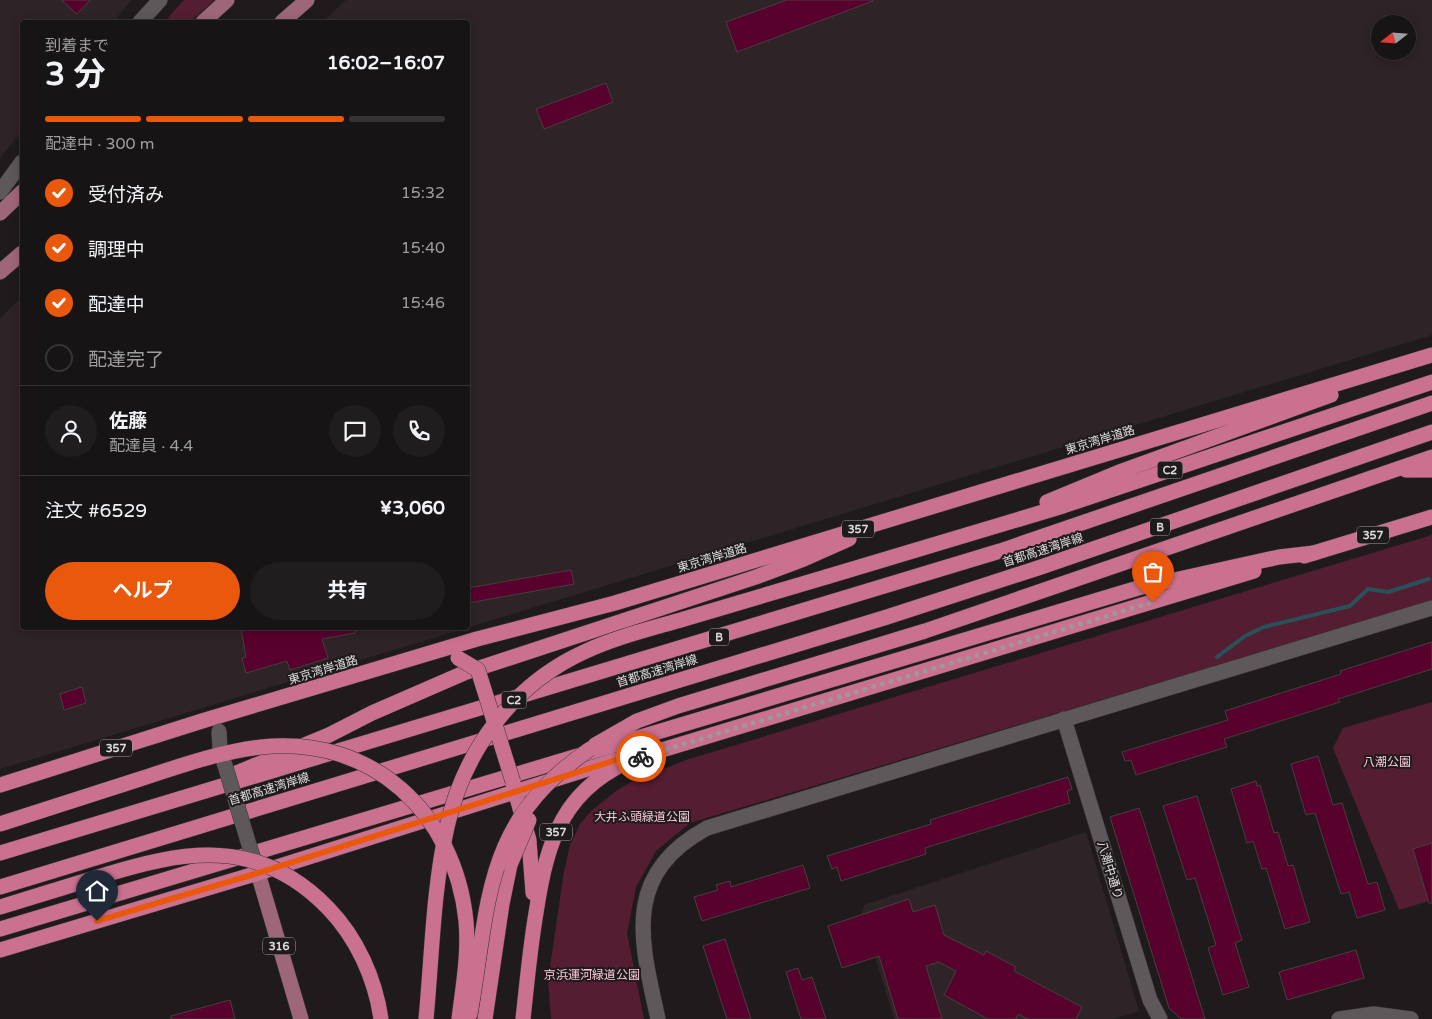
<!DOCTYPE html>
<html lang="ja">
<head>
<meta charset="utf-8">
<style>
  body { margin:0; font-family:"Varela Round","Noto Sans JP",sans-serif; background:#201d1e; color:#f1f3f6; height:100vh; display:flex; flex-direction:column; font-size:19px; white-space:nowrap }
  * { box-sizing:border-box; margin:0 }
  p { font-size:16px; color:#9e9ea0 }
  .icon { flex:none; width:28px; height:28px; fill:none; stroke:currentColor; stroke-width:2; stroke-linecap:round; stroke-linejoin:round }
  .map { position:relative; flex:1; overflow:hidden }
  .panel { position:absolute; left:20px; top:20px; width:450px; height:610px; display:flex; flex-direction:column; background:#171415; border-radius:5px; box-shadow:0 2px 12px #0003,0 0 0 1px #363334 }
  .panel>* { flex:none }
  .needle { width:32px; rotate:253deg }
  .tools { position:absolute; left:1371px; top:15px; display:grid; gap:10px }
  .tools a { display:grid; place-items:center; width:45px; height:45px; border-radius:50%; background:#171415; box-shadow:0 2px 12px #0003,0 0 0 1px #363334; font-size:25px }
  .pin { position:absolute; display:grid; place-items:center; width:42px; height:42px; color:#fff; margin:-51px -21px; border-radius:50% 50% 50% 0; rotate:-45deg; box-shadow:0 0 5px #0007 }
  .pin .icon { rotate:45deg }
  .courier { position:absolute; display:grid; place-items:center; width:50px; height:50px; margin:-25px; border:4px solid #ea580c; border-radius:50%; background:#fff; color:#222; box-shadow:0 1px 6px #0007 }
  .head em { font-style:normal; font-weight:700 }
  .head div { display:flex; flex-direction:column-reverse }
  .head { display:flex; align-items:center; justify-content:space-between; height:85px; padding:0 25px }
  h1 { font-size:32px; font-weight:700; line-height:38px }
  .bar { display:grid; grid-template-columns:repeat(4,1fr); gap:8px 5px; align-content:center; height:60px; padding:0 25px }
  .bar i { height:6px; border-radius:4px; background:#363334 }
  .bar .selected { background:#ea580c }
  .bar p { grid-column:span 4 }
  .line { display:flex; align-items:center; gap:12px; padding:0 25px; border-top:1px solid #363334 }
  .line div { flex:1 }
  .round { display:grid; place-items:center; flex:none; width:52px; height:52px; border-radius:26px; background:#201d1e }
  ol { padding:0 25px; list-style:none }
  li { display:flex; align-items:center; gap:15px; height:55px }
  li p { margin-inline-start:auto }
  li .icon { padding:5px; border-radius:50%; background:#ea580c; color:#fff; stroke-width:4 }
  li:last-child { color:#9e9ea0 }
  li i { width:28px; height:28px; border:2px solid #363334; border-radius:50% }
  .button { display:flex; gap:10px; margin-top:auto; padding:10px 25px }
  .button a { flex:1; height:58px; border-radius:30px; background:#ea580c; color:#fff; font-size:20px; font-weight:700; line-height:58px; text-align:center }
  .button a+a { background:#201d1e; color:#f1f3f6 }
  .map>svg:first-child { display:block }
  .built { fill:#2e2326; fill-rule:evenodd }
  .green { fill:#541d32 }
  .lines { fill:none; stroke-linecap:round; stroke-linejoin:round }
  .stream { stroke:#285257; stroke-width:4 }
  .building { fill:#58012c; stroke:#443f40 }
  .minor-casing { stroke:#383536; stroke-width:16 }
  .major-casing { stroke:#383536; stroke-width:16 }
  .highway-casing { stroke:#383536; stroke-width:16 }
  .minor { stroke:#5d5859; stroke-width:15 }
  .major { stroke:#9e6779; stroke-width:15 }
  .highway { stroke:#ca718f; stroke-width:15 }
  .minor-bridge-casing { stroke:#383536; stroke-width:16; stroke-linecap:butt }
  .highway-bridge-casing { stroke:#383536; stroke-width:16; stroke-linecap:butt }
  .minor-bridge { stroke:#5d5859; stroke-width:15 }
  .highway-bridge { stroke:#ca718f; stroke-width:15 }
  .done { stroke:#9c999a; stroke-width:5; stroke-dasharray:0 9 }
  .route { stroke:#ea580c; stroke-width:6 }
  .labels { text-anchor:middle; stroke-width:4; stroke-linejoin:round; paint-order:stroke }
  .shield { fill:#1f1b1c; stroke:#a6a3a4; stroke-width:1 }
  .shield-label { font-size:11px; font-weight:bold; fill:#e0ddde }
  .street-label { font-size:12px; fill:#e0ddde; stroke:#1f1b1c }
  .park-label { font-size:12px; fill:#fccad8; stroke:#1f1b1c }
</style>
</head>
<body>
<div class="map">
<svg width="1432" height="1019" viewBox="0 0 1432 1019">
  <rect width="100%" height="100%" fill="#1f1b1c"/>
  <g class="built">
    <polygon points="0,0 132,0 113,22 22,22 22,131 0,158"/>
    <path d="M346,0H1432V335L166,719L0,769V318L22,297V628H468V22H322ZM1380,24H1408V51H1380Z"/>
    <polygon points="1086,832 1139,1011 1114,1019 894,1019 862,914 864,905"/>
  </g>
  <g class="green">
    <polygon points="184,0 214,0 190,22 164,22"/>
    <polygon points="1432,535 1432,601 690,823 656,851 636,887 627,933 644,1019 551,1019 548,981 564,871 570,845 580,824 591,811 616,791 631,782 686,760"/>
    <polygon points="1432,702 1432,900 1399,910 1333,748 1343,728"/>
  </g>
  <g class="lines">
    <polyline class="stream" points="1217,657 1245,636 1264,627 1350,606 1368,589 1388,592 1429,579"/>
  </g>
  <g class="building">
    <polygon points="61,0 90,0 77,14"/>
    <polygon points="787,0 873,0 873,1 737,52 726,22"/>
    <polygon points="606,83 613,102 544,129 536,109"/>
    <polygon points="571,570 574,584 468,603 468,588"/>
    <polygon points="241,628 355,628 355,633 322,639 328,658 290,670 287,661 246,673 242,658 246,657"/>
    <polygon points="1432,642 1432,669 1338,699 1340,702 1224,739 1227,747 1136,775 1131,760 1125,761 1122,752 1228,720 1225,711 1341,674 1340,671"/>
    <polygon points="82,687 86,703 64,710 60,694"/>
    <polygon points="1318,756 1333,805 1342,803 1368,884 1377,882 1385,910 1357,918 1349,892 1341,894 1315,813 1306,815 1291,764"/>
    <polygon points="1068,777 1072,789 1067,791 1070,803 925,848 926,854 841,881 837,867 832,869 827,856 931,824 930,820"/>
    <polygon points="1256,781 1257,786 1260,785 1274,833 1278,832 1288,866 1293,865 1310,922 1285,929 1266,868 1262,869 1253,841 1247,843 1231,789"/>
    <polygon points="1197,796 1242,940 1235,943 1249,987 1223,995 1208,948 1216,945 1195,878 1187,880 1163,806"/>
    <polygon points="1139,808 1144,823 1205,1019 1181,1019 1169,1008 1110,817"/>
    <polygon points="1432,843 1432,903 1429,903 1413,849"/>
    <polygon points="803,865 810,888 702,921 694,897 718,890 716,885 730,881 731,887"/>
    <polygon points="909,899 913,912 935,905 944,935 984,955 986,951 1016,967 1014,971 1082,1007 1076,1019 1028,1019 1018,1014 1016,1019 988,1019 944,995 956,971 939,962 926,966 942,1019 898,1019 879,956 842,968 828,926"/>
    <polygon points="725,939 751,1019 727,1019 703,946"/>
    <polygon points="1356,950 1364,978 1287,1000 1279,972"/>
    <polygon points="798,968 802,980 812,977 826,1019 801,1019 786,972"/>
    <polygon points="230,1000 235,1019 171,1019 171,1016"/>
  </g>
  <g class="lines">
    <g class="minor-casing">
      <g id="minor">
        <polyline points="140,22 160,0"/>
        <polyline points="0,192 22,162"/>
        <polyline points="1064,719 1150,1000 1160,1019"/>
        <path d="M658,1019C641,941 621,875 707,828L1432,608"/>
        <polyline points="1339,1019 1374,1014 1411,1019"/>
      </g>
    </g>
    <g class="major-casing">
      <g id="major">
        <polyline points="203,22 227,0"/>
        <polyline points="282,22 307,0"/>
        <polyline points="0,213 22,192"/>
        <polyline points="0,272 22,253"/>
        <polyline points="258,873 301,1019"/>
      </g>
    </g>
    <g class="highway-casing">
      <g id="highway">
        <polyline points="1406,470 1432,470"/>
        <polyline points="1047,502 1122,471 1331,395"/>
        <polyline points="1304,556 1432,517"/>
        <polyline points="826,577 1063,506 1432,382"/>
        <polyline points="595,745 637,721 678,706 925,631 1432,457"/>
        <polyline points="234,774 329,735 372,713 464,673 756,577 804,559 849,539"/>
        <polyline points="513,784 529,840 533,893"/>
        <polyline points="0,785 202,721 477,639 615,603 1432,355"/>
        <polyline points="0,853 1000,551 1432,403"/>
        <polyline points="0,887 887,617 1041,567 1432,432"/>
        <polyline points="0,929 1138,588 1279,557 1314,553"/>
        <polyline points="0,950 258,873 616,760"/>
        <polyline points="485,1019 502,904 510,865"/>
        <path d="M523,1019C527,983 530,948 536,913C547,839 564,786 639,757L1254,571"/>
      </g>
    </g>
    <use href="#minor" class="minor"/>
    <use href="#major" class="major"/>
    <use href="#highway" class="highway"/>
    <g class="minor-bridge-casing">
      <polyline id="minor-bridge" points="219,731 220,749 253,858"/>
    </g>
    <g class="highway-bridge-casing">
      <g id="highway-bridge">
        <polyline points="458,658 478,670 513,782"/>
        <path d="M0,824C47,809 93,794 140,779C180,766 219,752 261,747C372,735 455,813 466,921C469,954 463,986 459,1019"/>
        <polyline points="510,865 529,820"/>
        <path d="M0,907C33,897 65,887 98,877C184,850 258,836 328,908C357,938 375,978 381,1019"/>
        <path d="M470,1014C490,900 483,822 590,749"/>
        <path d="M426,1019C432,956 433,890 447,827C464,751 512,685 584,652C616,637 650,629 684,619C731,605 778,591 826,577"/>
      </g>
    </g>
    <use href="#minor-bridge" class="minor-bridge"/>
    <use href="#highway-bridge" class="highway-bridge"/>
  </g>
  <g class="lines">
    <polyline class="done" points="641,757 1153,602"/>
    <polyline class="route" points="97,921 258,873 616,760 641,757"/>
  </g>
  <g class="labels">
    <g class="shield">
      <rect x="1157.5" y="461.5" width="25" height="17" rx="4"/>
      <rect x="1150" y="518.5" width="20" height="17" rx="4"/>
      <rect x="842" y="520.5" width="32" height="17" rx="4"/>
      <rect x="1357" y="526.5" width="32" height="17" rx="4"/>
      <rect x="709" y="628.5" width="20" height="17" rx="4"/>
      <rect x="501.5" y="691.5" width="25" height="17" rx="4"/>
      <rect x="100" y="739.5" width="32" height="17" rx="4"/>
      <rect x="540" y="823.5" width="32" height="17" rx="4"/>
      <rect x="263" y="937.5" width="32" height="17" rx="4"/>
    </g>
    <g class="shield-label">
      <text x="1170" y="474">C2</text>
      <text x="1160" y="531">B</text>
      <text x="858" y="533">357</text>
      <text x="1373" y="539">357</text>
      <text x="719" y="641">B</text>
      <text x="514" y="704">C2</text>
      <text x="116" y="752">357</text>
      <text x="556" y="836">357</text>
      <text x="279" y="950">316</text>
    </g>
    <g class="street-label">
      <text transform="translate(1100 440) rotate(-17)" y="4">東京湾岸道路</text>
      <text transform="translate(1043 550) rotate(-18)" y="4">首都高速湾岸線</text>
      <text transform="translate(712 558) rotate(-17)" y="4">東京湾岸道路</text>
      <text transform="translate(323 670) rotate(-17)" y="4">東京湾岸道路</text>
      <text transform="translate(657 671) rotate(-17)" y="4">首都高速湾岸線</text>
      <text transform="translate(269 789) rotate(-17)" y="4">首都高速湾岸線</text>
      <text transform="translate(1110 870) rotate(73)" y="4">八潮中通り</text>
    </g>
    <g class="park-label">
      <text x="1387" y="766">八潮公園</text>
      <text x="642" y="821">大井ふ頭緑道公園</text>
      <text x="592" y="979">京浜運河緑道公園</text>
    </g>
  </g>
</svg>
<div class="tools">
<a><svg class="needle" viewBox="-14 -14 28 28"><path d="M0-13l5 13h-10z" fill="#e53935"/><path d="M0 13l5-13h-10z" fill="#9e9ea0"/></svg></a>
</div>
<div class="pin" style="left:1153px;top:602px;background:#ea580c"><svg class="icon" aria-label="bag" viewBox="0 0 24 24"><path d="M5 8h14l-1 12H6zM9 8a3 3 0 0 1 6 0"/></svg></div>
<div class="pin" style="left:97px;top:921px;background:#1f2937"><svg class="icon" aria-label="home" viewBox="0 0 24 24"><path d="M3 11l9-7 9 7M6 9v11h12V9"/></svg></div>
<div class="courier" style="left:641px;top:757px"><svg class="icon" aria-label="bike" viewBox="0 0 24 24"><circle cx="6" cy="16" r="4"/><circle cx="18" cy="16" r="4"/><path d="M6 16l4-8h5l3 8M10 8l3 8H6M13 5h3"/></svg></div>
<section class="panel">
<div class="head"><div><h1>3 分</h1><p>到着まで</p></div><em>16:02–16:07</em></div>
<div class="bar"><i class="selected"></i><i class="selected"></i><i class="selected"></i><i></i><p>配達中 · 300 m</p></div>
<ol>
<li><svg class="icon" aria-label="check" viewBox="0 0 24 24"><path d="M5 12l5 5 9-10"/></svg>受付済み<p>15:32</p></li>
<li><svg class="icon" aria-label="check" viewBox="0 0 24 24"><path d="M5 12l5 5 9-10"/></svg>調理中<p>15:40</p></li>
<li><svg class="icon" aria-label="check" viewBox="0 0 24 24"><path d="M5 12l5 5 9-10"/></svg>配達中<p>15:46</p></li>
<li><i></i>配達完了</li>
</ol>
<div class="line" style="height:90px"><a class="round"><svg class="icon" aria-label="person" viewBox="0 0 24 24"><circle cx="12" cy="8" r="4"/><path d="M4 21q1-7 8-7t8 7"/></svg></a><div><b>佐藤</b><p>配達員 · 4.4</p></div><a class="round"><svg class="icon" aria-label="chat" viewBox="0 0 24 24"><path d="M4 5h16v11H9l-5 4z"/></svg></a><a class="round"><svg class="icon" aria-label="phone" viewBox="0 0 24 24"><path d="M5 4h4l2 5-3 2q2 4 5 5l2-3 5 2v4C11 20 4 13 5 4z"/></svg></a></div>
<div class="line" style="height:65px"><div>注文 #6529</div><b>¥3,060</b></div>
<div class="button"><a>ヘルプ</a><a>共有</a></div>
</section>
</div>
</body>
</html>
